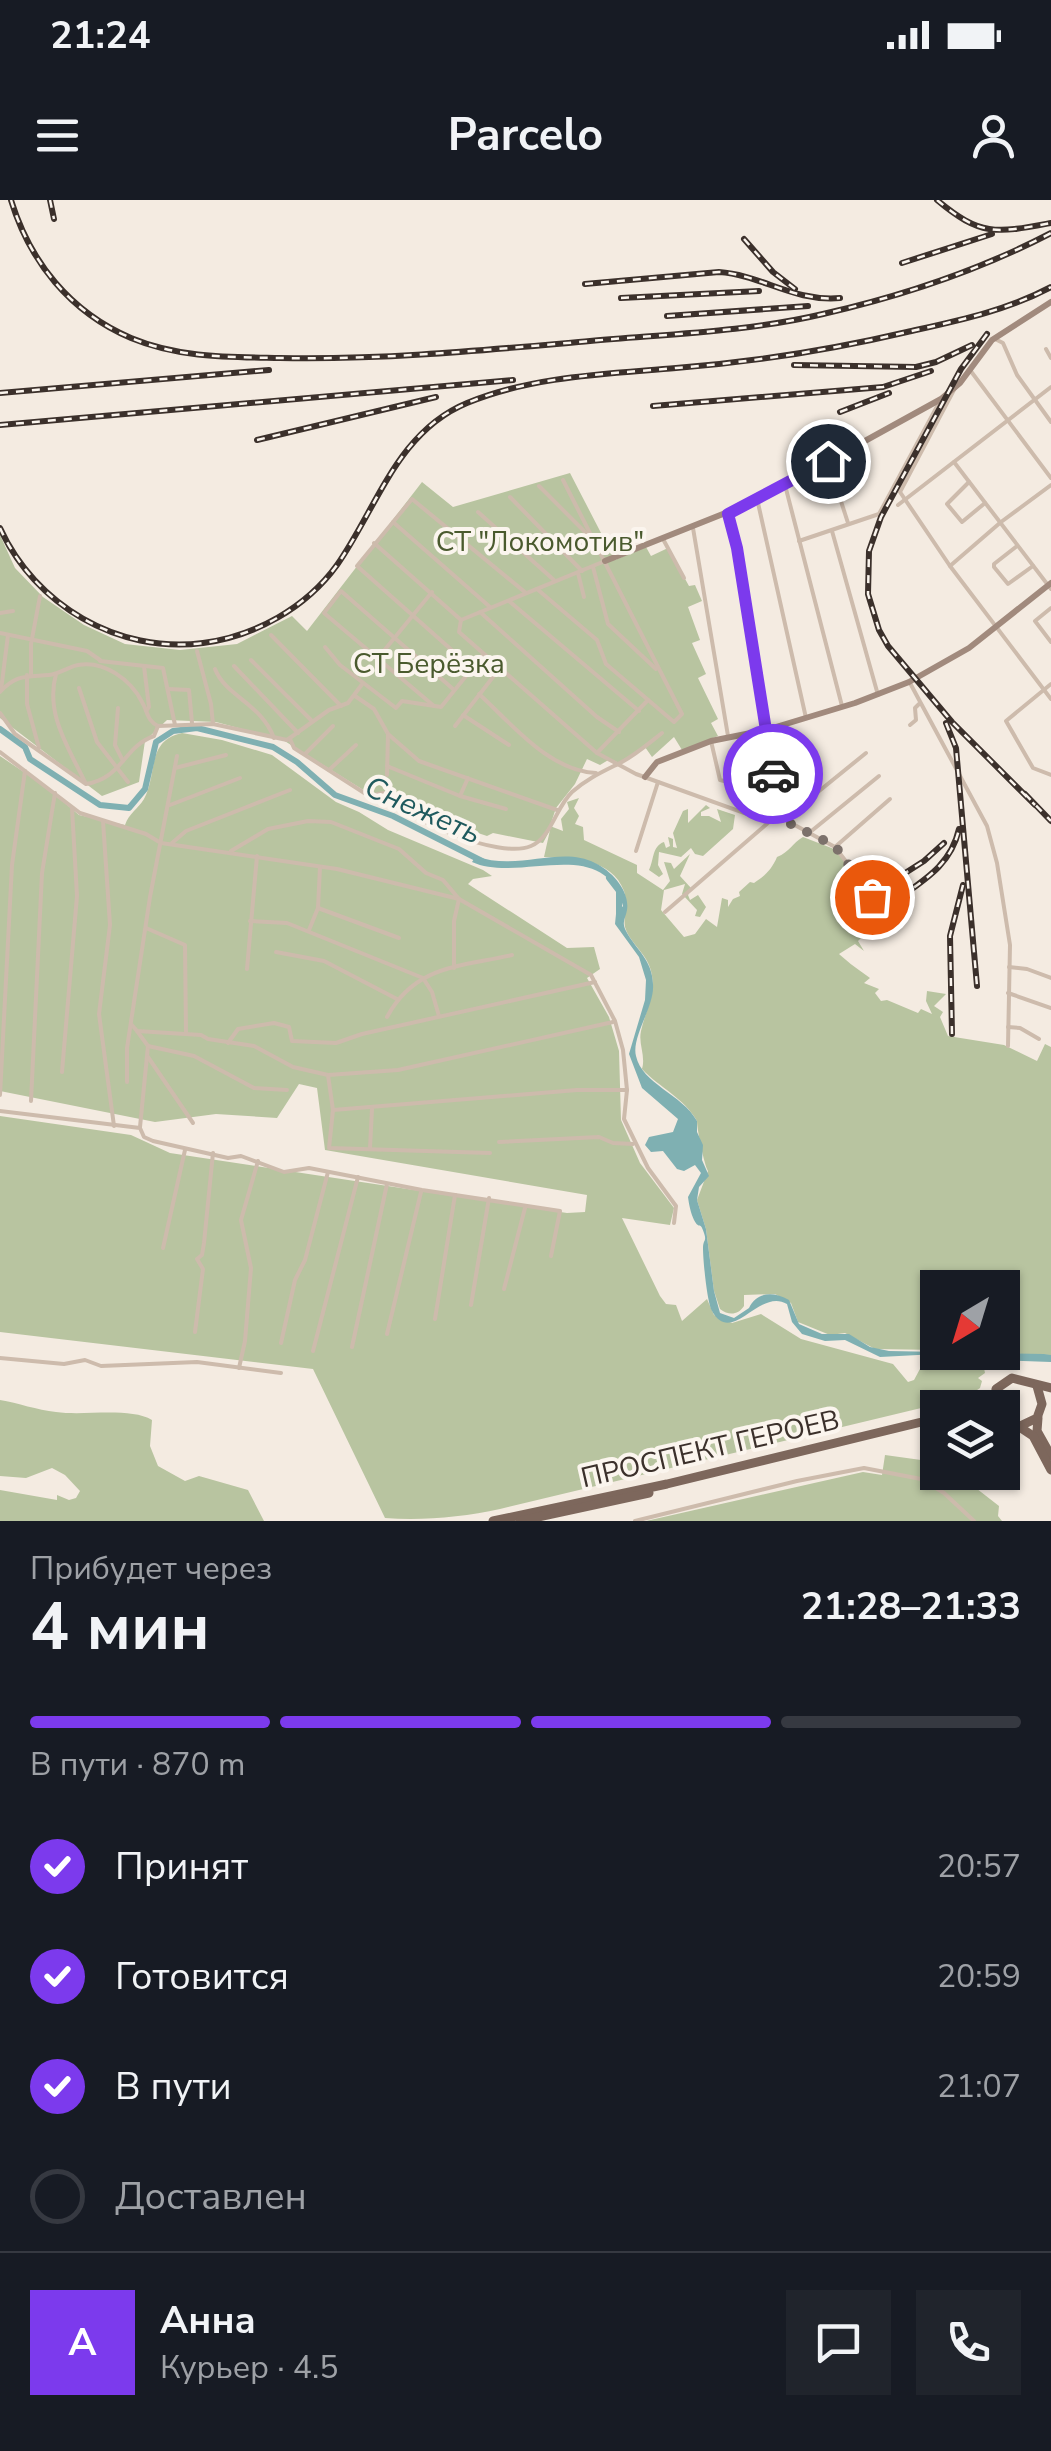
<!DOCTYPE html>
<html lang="ru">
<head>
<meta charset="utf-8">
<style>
  body { margin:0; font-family:"Nunito Sans",sans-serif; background:#20242c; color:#f1f3f6; height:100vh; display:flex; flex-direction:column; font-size:38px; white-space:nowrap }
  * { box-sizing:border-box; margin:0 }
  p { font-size:32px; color:#9ea1a6 }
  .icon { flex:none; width:55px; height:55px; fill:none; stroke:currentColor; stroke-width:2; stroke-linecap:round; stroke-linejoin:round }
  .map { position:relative; height:1321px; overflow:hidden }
  .drawer { display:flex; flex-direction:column; background:#171b24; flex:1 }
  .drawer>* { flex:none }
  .needle { width:65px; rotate:218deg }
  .buttons { position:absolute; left:920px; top:1070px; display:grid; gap:20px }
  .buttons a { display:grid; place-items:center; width:100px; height:100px; border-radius:0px; background:#171b24; box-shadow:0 2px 8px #0004; font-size:50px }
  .pin { position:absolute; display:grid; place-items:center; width:85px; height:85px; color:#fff; margin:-42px; border:5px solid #fff; border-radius:50%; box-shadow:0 2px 10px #0007 }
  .courier { position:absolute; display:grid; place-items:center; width:100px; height:100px; margin:-50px; border:8px solid #7c3aed; border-radius:50%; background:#fff; color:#222; box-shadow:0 2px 12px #0007 }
  .summary em { font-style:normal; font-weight:700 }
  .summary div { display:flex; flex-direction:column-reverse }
  .summary { display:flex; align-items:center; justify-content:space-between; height:170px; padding:0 30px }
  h1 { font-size:65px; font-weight:700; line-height:75px }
  .bar { display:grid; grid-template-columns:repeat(4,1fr); gap:15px 10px; align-content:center; height:120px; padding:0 30px }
  .bar i { height:12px; border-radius:8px; background:#363941 }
  .bar .selected { background:#7c3aed }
  .bar p { grid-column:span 4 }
  .line { display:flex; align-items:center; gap:25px; padding:0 30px; border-top:2px solid #363941 }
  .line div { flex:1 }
  .round { display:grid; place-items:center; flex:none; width:105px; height:105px; border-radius:0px; background:#20242c }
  ol { padding:0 30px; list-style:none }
  li { display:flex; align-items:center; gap:30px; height:110px }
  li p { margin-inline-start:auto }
  li .icon { padding:10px; border-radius:50%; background:#7c3aed; color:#fff; stroke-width:4 }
  li:last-child { color:#9ea1a6 }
  li i { width:55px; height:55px; border:5px solid #363941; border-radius:50% }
  .status { display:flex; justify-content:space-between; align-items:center; height:70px; padding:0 50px; background:#171b24; direction:ltr }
  .status svg { height:28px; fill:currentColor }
  header { display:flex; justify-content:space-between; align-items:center; height:130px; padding:0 30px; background:#171b24; font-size:45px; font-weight:700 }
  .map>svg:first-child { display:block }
  .green { fill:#b8c4a0 }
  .water { fill:#7fb0b2 }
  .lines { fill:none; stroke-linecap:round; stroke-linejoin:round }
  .river { stroke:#7fb0b2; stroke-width:6 }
  .street { stroke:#cdbbac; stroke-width:4 }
  .secondary { stroke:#a18a7d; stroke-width:6 }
  .primary { stroke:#7d675c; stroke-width:9 }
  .rail-casing { stroke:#3b302b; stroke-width:6 }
  .rail { stroke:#fbf5ee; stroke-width:2.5; stroke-dasharray:8; stroke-linecap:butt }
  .done { stroke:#7c716b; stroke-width:10; stroke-dasharray:0 18 }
  .route { stroke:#7c3aed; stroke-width:12 }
  .labels { text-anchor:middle; stroke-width:8; stroke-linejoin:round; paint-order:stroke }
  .park-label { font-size:28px; fill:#4a5a2e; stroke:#fbf5ee }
  .street-label { font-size:28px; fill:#3b302b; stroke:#fbf5ee }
  .water-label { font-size:30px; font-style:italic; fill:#1f5a5e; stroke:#fbf5ee }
</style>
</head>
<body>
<div class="status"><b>21:24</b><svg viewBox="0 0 49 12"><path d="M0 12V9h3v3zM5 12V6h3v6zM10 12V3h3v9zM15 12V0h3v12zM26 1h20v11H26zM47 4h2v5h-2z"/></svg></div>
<header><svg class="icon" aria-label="menu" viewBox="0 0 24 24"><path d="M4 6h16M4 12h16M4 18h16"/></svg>Parcelo<svg class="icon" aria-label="person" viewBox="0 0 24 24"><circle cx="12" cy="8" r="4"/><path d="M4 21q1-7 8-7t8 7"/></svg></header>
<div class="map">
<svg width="1051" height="1321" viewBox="0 0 1051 1321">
  <rect width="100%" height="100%" fill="#f4ebe1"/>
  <g class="green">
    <path d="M570,273L615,360L646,347L651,356L668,348L689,386L695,385L702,401L688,407L700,440L692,443L706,474L698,478L718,519L711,523L718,536L682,550L674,537L652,557L645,547L619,563L610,559L600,565L587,559L575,584L556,608L550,626L563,631L561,619L569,609L567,602L579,598L574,608L579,616L575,624L583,627L584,640L637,665V673L663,690L670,681L664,662L671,663L674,669L690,654L680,676L691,688L688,695L690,700L698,695L706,707L700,717L695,716L697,710L682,694L685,684L664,690L661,710L684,737L695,734L706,719L717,727L722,698L728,700V707L733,699L740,696L739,692L750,682L754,683C765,676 772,669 777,657C790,652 792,643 803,637L834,649L858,676L883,716L858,741L864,751L855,744L839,754C850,764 859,770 870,778L864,783L879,789L875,793L881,801L887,800L918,813L921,809L932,814L926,801L927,791L946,794L934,806L943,812L940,817L948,836L1004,845L1037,861L1045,844L1051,847V1155L990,1153L1002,1152V1088H938L937,1150L875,1149L845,1133L830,1135L798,1122L791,1103L775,1094L744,1095V1106C738,1115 729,1116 720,1109L714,1091L706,1029L697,1000L708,971C704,964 697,929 697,921C684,898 660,888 642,869C646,856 638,844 641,831C646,808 659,790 649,765C644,752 628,740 625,727C623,715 628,703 624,691C612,658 571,658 544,657L550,630L543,643L493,633L487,636L381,601L283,540L216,522L167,520L145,541L139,582L102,596L0,518V335L15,368L43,397L84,425L125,444L180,450L237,444L292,416L307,431L422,282L453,307Z"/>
    <path d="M182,533L222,540L272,555L336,602L359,612L388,630L483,670L492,676L473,679L468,684L567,748L594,747L600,769L587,778L609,817L619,851L621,920L640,963L674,1008L670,1025L622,1018L660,1096L666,1104L676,1105L682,1121L707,1099L714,1115L732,1123L761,1114L801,1139L893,1164L908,1182L914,1180L921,1167C949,1157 961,1171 984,1168L985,1173L978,1178L982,1181L980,1188L967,1197L500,1309C463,1317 422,1321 385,1318L313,1169L0,1132V916L131,935L170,953L567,1013L585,1012L587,995L325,950L317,888L299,884L277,918L216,914L155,922L0,891V556L46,587L79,615L125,625C129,613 138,609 144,599C158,573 146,541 182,533Z"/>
    <path d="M706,605L710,608L701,612V616H709L721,622L717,609L735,615L733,629L703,656L695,654L691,648L681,657L659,652L658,665L663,674L659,677L649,670C654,660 652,646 664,642L666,648L670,646L668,637L673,639V647L677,648L673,633L683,611L688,609V623Z"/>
    <path d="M0,1200C18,1203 37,1210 56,1212C84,1216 130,1207 152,1220L150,1246L158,1266L185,1281L199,1276L248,1290L264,1321H0V1290L57,1300V1295L69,1300L76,1298L80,1291L65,1275L52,1268L26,1278L0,1276Z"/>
    <path d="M931,1250L937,1252C937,1265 933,1269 946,1279L949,1277L972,1285L999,1306L998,1316L1002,1321H646L863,1272L882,1275L885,1255L921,1260Z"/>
  </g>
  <path class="water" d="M476,656C516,672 561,645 595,663C612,671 630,691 627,710C626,717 621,722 626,731C636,750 652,759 653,784C655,806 631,837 636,856C642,884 682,894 697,921V932L703,945L702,960L709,976L699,987L697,1000L706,1029L714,1091L720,1113L734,1118L749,1108C756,1093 772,1090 789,1100L799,1124L822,1134H849L870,1147L889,1151L1044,1154L1051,1155V1162L963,1159L937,1154L880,1157L845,1140L825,1141L802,1134L792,1122L787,1104C759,1087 732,1147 712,1111C707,1102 703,1060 703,1048C703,1039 707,1042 704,1033C700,1020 700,1031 694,1020C691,1014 689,1005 688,997L701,973L695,965L684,971L677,969L663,951L651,952L645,945L649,937L673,932L678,919L642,888L629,854L645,800L646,780L639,757L615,724L616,714L623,706C604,633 520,684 472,662Z"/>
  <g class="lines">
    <g class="river">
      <polyline points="0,529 25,547 30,559 100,605 129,608 145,589 156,542 173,531 197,528 273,547 297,562 335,595 393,616 482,661"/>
      <polyline points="609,678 619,691 619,717"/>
    </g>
    <g class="street">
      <polyline points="997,140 1003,143 1017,175 1051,222"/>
      <polyline points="1046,149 1051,158"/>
      <polyline points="970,170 1051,278"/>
      <polyline points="955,188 900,292 950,366 1051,499"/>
      <polyline points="828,261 848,323"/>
      <polyline points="954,262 1051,389"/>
      <polyline points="969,282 947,304 962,322 985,303"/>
      <polyline points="785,285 842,506"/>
      <polyline points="539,286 589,336"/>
      <polyline points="510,297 582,371"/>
      <polyline points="758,303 806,518"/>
      <polyline points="898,305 1051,187"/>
      <polyline points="478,312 555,381"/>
      <polyline points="728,314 757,464 777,600 791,623 835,647 873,697"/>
      <polyline points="393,322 490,407"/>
      <polyline points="693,328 728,536"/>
      <polyline points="832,331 878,495"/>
      <polyline points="663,339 684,378"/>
      <polyline points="799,341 879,314 941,199"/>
      <polyline points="374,343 461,420 459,432 597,553 636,574 769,622"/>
      <polyline points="1017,346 994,364 994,367 1008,384 1033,366"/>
      <polyline points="950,366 1001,322 1051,285"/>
      <polyline points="593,367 608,424 656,469"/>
      <polyline points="578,373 584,397"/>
      <polyline points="537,389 597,440 606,464 674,522 682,514 563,280"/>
      <polyline points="509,401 639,511"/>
      <polyline points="1051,408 1035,421 1051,442"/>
      <polyline points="480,412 597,517 619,532"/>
      <polyline points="0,413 13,411"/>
      <polyline points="461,420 605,361"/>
      <polyline points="0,433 87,451 100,460"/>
      <polyline points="271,435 341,506"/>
      <polyline points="325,447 340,465 396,508 402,501 441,507 483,455"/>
      <polyline points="197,451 211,504 213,524"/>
      <polyline points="378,458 432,392"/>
      <polyline points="251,460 312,521"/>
      <polyline points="100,461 163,468 175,525"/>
      <polyline points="144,466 149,507 147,510"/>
      <polyline points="234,466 298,533"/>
      <polyline points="472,468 357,366 412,299 526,393"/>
      <path d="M215,469C226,497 261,503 274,538"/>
      <path d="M56,474C45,513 68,547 85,582"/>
      <polyline points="27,475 27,504 39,548"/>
      <polyline points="31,475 31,444 40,396"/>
      <polyline points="910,483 987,626 997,663 1010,745 1008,846"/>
      <polyline points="1051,484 1006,521 1033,568 1051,575"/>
      <polyline points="79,488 97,542 128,582"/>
      <polyline points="168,489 189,490 192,523"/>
      <polyline points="1,490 8,435"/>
      <path d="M0,492C16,474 27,477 49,475C59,474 68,467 78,465C104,460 131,480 142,502C148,512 147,521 158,526L213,524L287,540L329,510L348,503L363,483"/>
      <path d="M479,494C512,524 549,571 596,573"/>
      <polyline points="355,496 374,509 388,534 419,561 557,610"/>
      <polyline points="434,506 324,413 341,391 453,489"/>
      <polyline points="118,508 115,545 123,561"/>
      <path d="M0,513L15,534L86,584C123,578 123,547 154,536L158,526"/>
      <polyline points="463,515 509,545"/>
      <polyline points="910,525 916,520 915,508 919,504"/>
      <polyline points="455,526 500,468"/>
      <path d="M290,539L294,548L369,596L384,593C405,619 499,660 531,646C551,638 556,607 572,592C587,579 600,573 618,564C633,557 648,544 662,533"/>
      <polyline points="711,541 720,580 745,586 774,587"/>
      <polyline points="0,552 80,613 146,634 161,643 337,669 459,699 591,775 615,821 623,850 627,890 624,919 648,968 676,1006 674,1023"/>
      <polyline points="597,553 648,500"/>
      <polyline points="305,554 333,526"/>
      <polyline points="387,566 460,596 506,609"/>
      <polyline points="175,568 226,555"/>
      <polyline points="329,570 356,545"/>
      <polyline points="387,575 388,534"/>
      <polyline points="775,576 803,565"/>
      <polyline points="460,596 468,578"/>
      <polyline points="170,605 240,578"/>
      <polyline points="787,617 866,553"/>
      <polyline points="103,621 110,725 99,814 114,926"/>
      <polyline points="809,633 879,576"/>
      <polyline points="172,643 186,631 290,590"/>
      <polyline points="835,647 890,599"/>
      <polyline points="231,651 268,629 308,621 331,622 399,649 426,673 443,680 459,699"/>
      <polyline points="636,651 658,582"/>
      <polyline points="318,708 399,738"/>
      <polyline points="665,712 769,622 777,600"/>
      <polyline points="250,721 287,723 423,778 432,792 439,816"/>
      <polyline points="146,728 185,745 186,833"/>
      <polyline points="309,730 318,708 320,667"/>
      <polyline points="276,752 324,761 397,799"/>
      <polyline points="1009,767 1027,769 1051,778"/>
      <polyline points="454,768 454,721 459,699"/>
      <polyline points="247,769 257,656"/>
      <polyline points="1008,793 1051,808"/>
      <path d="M387,817C415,765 460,767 512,755"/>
      <polyline points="131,824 137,831 201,835 208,839 254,846 293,867 328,875 398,870 613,822"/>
      <polyline points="1008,827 1020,828 1039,839"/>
      <polyline points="137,831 148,846 140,927"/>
      <polyline points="228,843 238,829 274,823 289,827 292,841 336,843 362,834 595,782"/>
      <polyline points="148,846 194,856 254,888 287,890"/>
      <polyline points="148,857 193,923"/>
      <polyline points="62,872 77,696 72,608"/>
      <polyline points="328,875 333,910 329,948 490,953"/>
      <polyline points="127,882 127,848 150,697 177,556"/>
      <polyline points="0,895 12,665 25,571"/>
      <polyline points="31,901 42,673 55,593"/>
      <polyline points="333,910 577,890 627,890"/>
      <polyline points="0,911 140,928 144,937 153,941 228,958 241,956 284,972 309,968 422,990 560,1011 551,1056"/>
      <polyline points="499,942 599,937 613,943 633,944"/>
      <polyline points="370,948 372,909"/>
      <polyline points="163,1048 185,950"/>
      <polyline points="504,1089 525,1008"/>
      <polyline points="471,1105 489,998"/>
      <polyline points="435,1119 455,995"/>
      <polyline points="195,1132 203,1069 197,1059 202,1055 204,1043 213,953"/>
      <polyline points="387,1134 421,992"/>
      <polyline points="281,1143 295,1080 305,1060 328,972"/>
      <polyline points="352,1147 387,984"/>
      <polyline points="313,1151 358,977"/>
      <polyline points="0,1158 64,1164 85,1160 101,1166 197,1162 281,1173"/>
      <polyline points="239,1168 245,1141 251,1068 241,1020 258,961"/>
      <polyline points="635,1321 797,1281 864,1268 921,1279 944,1293 974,1321"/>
    </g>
    <g class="secondary">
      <polyline points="605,361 758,300 941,199 960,183 992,140 1051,102"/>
      <polyline points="645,577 657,562 711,541 766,530 855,503 909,482 969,448 1051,383"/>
    </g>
    <g class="primary">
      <polyline points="976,1208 994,1195"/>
      <polyline points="994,1208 996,1189 1012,1178 1051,1188"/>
      <polyline points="1038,1218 1037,1231 1051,1256"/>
      <polyline points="1002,1222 1018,1227 1037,1218 1042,1204 1037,1186"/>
      <polyline points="1021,1228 1033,1236 1051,1270"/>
      <polyline points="493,1321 667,1284 938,1218"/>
      <polyline points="520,1321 649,1293"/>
    </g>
    <g class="rail-casing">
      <g id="rail">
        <path d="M11,0C30,62 70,112 131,138C179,158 229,157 280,158C384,160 486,150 590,141C668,134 747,132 823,114C902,96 980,70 1051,33"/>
        <polyline points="50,0 54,19"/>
        <path d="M937,0C981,37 997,33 1051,23"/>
        <polyline points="744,39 773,72 795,89"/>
        <polyline points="902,63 992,34"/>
        <path d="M585,84L719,72C762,75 793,102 840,98"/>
        <polyline points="621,98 759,91"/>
        <polyline points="667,116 808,106"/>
        <polyline points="987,134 961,169 881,317 869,351 868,394 879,430 888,446 952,522 1035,605"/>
        <polyline points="794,165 916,167 936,162 972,145"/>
        <polyline points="0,193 269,170"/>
        <polyline points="653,206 883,187 931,171"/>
        <polyline points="840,212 889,193"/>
        <polyline points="0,225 513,180"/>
        <polyline points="257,240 436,197"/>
        <path d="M0,328C35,405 118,454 203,443C255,436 306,408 337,365C377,308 397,232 467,203C532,176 607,174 676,168C754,162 830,150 907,132C956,121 1006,111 1051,87"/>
        <polyline points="946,523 956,548 977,786"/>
        <polyline points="1025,594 1051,621"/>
        <polyline points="888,684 924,661 944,643"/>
        <path d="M888,706C918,683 950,669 959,629"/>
        <polyline points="952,834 950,736 963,685"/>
      </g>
    </g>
    <use href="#rail" class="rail"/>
  </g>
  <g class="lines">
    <polyline class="done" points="773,574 777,600 791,624 835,646 872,697"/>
    <polyline class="route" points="773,574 737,348 728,314 828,261"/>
  </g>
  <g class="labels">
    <g class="park-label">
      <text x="540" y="351">СТ "Локомотив"</text>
      <text x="429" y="473">СТ Берёзка</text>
    </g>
    <g class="street-label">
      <text transform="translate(710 1248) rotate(-13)" y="10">ПРОСПЕКТ ГЕРОЕВ</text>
    </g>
    <g class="water-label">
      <text transform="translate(423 610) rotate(24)" y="10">Снежеть</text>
    </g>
  </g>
</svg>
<div class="buttons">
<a><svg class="needle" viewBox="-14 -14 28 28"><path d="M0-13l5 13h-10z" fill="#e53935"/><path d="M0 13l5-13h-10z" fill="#9ea1a6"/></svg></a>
<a><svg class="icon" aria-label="layers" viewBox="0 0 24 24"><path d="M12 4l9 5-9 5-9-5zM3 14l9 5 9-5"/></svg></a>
</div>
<div class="pin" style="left:872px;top:697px;background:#ea580c"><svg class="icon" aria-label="bag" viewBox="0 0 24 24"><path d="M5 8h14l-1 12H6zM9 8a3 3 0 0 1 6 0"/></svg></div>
<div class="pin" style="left:828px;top:261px;background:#1f2937"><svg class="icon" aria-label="home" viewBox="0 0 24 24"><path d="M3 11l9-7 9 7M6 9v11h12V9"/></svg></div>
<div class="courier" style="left:773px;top:574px"><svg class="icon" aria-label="car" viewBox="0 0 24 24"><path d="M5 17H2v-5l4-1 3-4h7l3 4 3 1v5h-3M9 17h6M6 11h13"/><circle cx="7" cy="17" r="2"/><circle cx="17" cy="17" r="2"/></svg></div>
</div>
<section class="drawer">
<div class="summary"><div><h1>4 мин</h1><p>Прибудет через</p></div><em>21:28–21:33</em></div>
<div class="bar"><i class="selected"></i><i class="selected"></i><i class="selected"></i><i></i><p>В пути · 870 m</p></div>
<ol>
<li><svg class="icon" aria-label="check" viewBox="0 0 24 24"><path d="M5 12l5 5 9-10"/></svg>Принят<p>20:57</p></li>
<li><svg class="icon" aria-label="check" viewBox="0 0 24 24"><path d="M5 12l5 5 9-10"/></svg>Готовится<p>20:59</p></li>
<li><svg class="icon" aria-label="check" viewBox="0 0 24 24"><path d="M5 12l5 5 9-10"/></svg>В пути<p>21:07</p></li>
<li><i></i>Доставлен</li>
</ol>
<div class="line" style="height:180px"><b class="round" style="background:#7c3aed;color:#fff">А</b><div><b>Анна</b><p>Курьер · 4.5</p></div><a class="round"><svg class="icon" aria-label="chat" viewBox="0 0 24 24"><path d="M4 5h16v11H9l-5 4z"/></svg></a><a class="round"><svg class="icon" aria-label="phone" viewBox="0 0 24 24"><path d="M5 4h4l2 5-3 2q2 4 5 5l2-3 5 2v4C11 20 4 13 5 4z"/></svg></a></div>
</section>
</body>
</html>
